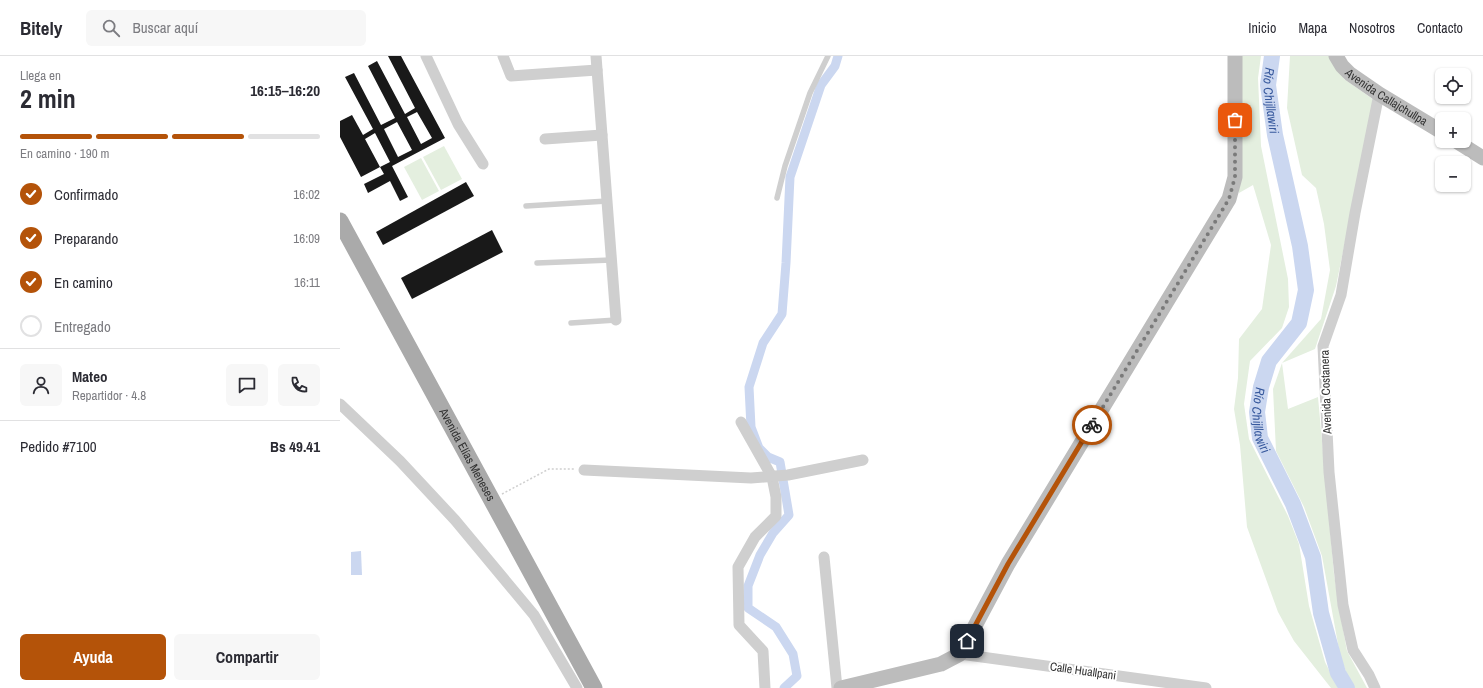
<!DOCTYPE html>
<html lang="es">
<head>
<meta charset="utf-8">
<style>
  body { margin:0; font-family:"Archivo Narrow",sans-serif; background:#f7f7f7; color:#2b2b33; height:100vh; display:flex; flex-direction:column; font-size:15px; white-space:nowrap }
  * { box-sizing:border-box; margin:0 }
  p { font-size:13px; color:#7c7c81 }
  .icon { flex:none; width:22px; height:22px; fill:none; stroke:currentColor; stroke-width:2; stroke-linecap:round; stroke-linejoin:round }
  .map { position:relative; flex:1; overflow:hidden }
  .side { display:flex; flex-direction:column; background:#fff; width:340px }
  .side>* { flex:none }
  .controls { position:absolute; left:1095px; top:12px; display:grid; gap:8px }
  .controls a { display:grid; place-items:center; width:36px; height:36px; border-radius:6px; background:#fff; box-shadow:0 1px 3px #0004; font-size:20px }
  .pin { position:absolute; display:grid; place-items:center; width:34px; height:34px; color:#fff; margin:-17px; border-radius:8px; box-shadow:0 2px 6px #0006 }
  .courier { position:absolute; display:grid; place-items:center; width:40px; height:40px; margin:-20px; border:3px solid #b45309; border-radius:50%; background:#fff; color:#222; box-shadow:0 1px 5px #0007 }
  .headline em { font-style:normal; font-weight:800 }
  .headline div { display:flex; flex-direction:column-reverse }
  .headline { display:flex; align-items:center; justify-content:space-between; height:68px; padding:0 20px }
  h1 { font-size:26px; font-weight:800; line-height:30px }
  .bar { display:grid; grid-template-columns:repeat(4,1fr); gap:6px 4px; align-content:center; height:48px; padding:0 20px }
  .bar i { height:5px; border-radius:3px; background:#e1e1e2 }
  .bar .current { background:#b45309 }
  .bar p { grid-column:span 4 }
  .line { display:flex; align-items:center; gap:10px; padding:0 20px; border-top:1px solid #e1e1e2 }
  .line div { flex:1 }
  .round { display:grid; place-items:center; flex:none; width:42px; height:42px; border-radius:6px; background:#f7f7f7 }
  ol { padding:0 20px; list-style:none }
  li { display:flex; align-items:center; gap:12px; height:44px }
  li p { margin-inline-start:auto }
  li .icon { padding:4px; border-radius:50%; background:#b45309; color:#fff; stroke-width:4 }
  li:last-child { color:#7c7c81 }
  li i { width:22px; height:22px; border:2px solid #e1e1e2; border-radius:50% }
  .primary-button { display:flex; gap:8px; margin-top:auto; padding:8px 20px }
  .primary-button a { flex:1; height:46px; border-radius:6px; background:#b45309; color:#fff; font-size:16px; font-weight:800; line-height:46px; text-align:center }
  .primary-button a+a { background:#f7f7f7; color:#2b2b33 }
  header { display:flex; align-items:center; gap:24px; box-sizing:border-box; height:56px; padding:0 20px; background:#fff; border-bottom:1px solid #e1e1e2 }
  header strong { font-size:19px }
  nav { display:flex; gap:22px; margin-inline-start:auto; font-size:14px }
  .search { width:280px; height:36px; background:#f7f7f7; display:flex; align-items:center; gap:10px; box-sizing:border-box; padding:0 14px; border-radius:6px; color:#7c7c81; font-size:15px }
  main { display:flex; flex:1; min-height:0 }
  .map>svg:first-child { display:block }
  .green { fill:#e4efdf }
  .water { fill:#cbd7f0 }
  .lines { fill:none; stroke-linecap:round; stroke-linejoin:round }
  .canal { stroke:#cbd7f0; stroke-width:9 }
  .river { stroke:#cbd7f0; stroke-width:16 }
  .building { fill:#191919; fill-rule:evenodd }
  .path { stroke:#cfcfcf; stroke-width:1.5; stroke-dasharray:2 2; stroke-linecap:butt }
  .lane { stroke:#cfcfcf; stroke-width:5.5 }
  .street { stroke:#cfcfcf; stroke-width:11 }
  .secondary { stroke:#bcbcbc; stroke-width:15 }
  .primary { stroke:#aaa; stroke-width:17 }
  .done { stroke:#7a7a7a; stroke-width:4; stroke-dasharray:0 7.2 }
  .route { stroke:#b45309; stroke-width:5 }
  .labels { text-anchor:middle; stroke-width:4; stroke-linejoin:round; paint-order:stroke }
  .street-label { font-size:12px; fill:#323232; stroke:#fff }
  .water-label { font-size:13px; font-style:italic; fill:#37599d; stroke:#fff }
</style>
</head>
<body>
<header>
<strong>Bitely</strong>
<div class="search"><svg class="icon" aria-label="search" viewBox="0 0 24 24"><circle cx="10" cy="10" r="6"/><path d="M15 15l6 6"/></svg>Buscar aquí</div>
<nav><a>Inicio</a><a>Mapa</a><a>Nosotros</a><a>Contacto</a></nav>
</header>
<main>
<section class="side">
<div class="headline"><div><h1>2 min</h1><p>Llega en</p></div><em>16:15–16:20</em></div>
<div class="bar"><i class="current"></i><i class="current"></i><i class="current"></i><i></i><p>En camino · 190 m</p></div>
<ol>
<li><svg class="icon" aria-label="check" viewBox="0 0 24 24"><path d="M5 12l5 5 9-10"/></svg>Confirmado<p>16:02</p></li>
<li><svg class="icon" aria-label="check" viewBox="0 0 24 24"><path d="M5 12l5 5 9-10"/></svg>Preparando<p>16:09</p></li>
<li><svg class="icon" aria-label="check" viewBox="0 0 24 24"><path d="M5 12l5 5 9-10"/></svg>En camino<p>16:11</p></li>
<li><i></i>Entregado</li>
</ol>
<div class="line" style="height:72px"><a class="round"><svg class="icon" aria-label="person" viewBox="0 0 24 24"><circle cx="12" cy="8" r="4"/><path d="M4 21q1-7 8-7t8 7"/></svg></a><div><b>Mateo</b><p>Repartidor · 4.8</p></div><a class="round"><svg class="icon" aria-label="chat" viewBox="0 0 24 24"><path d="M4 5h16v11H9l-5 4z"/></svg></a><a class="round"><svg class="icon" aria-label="phone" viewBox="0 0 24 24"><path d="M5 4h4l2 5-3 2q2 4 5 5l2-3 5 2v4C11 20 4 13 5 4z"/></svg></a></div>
<div class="line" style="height:52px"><div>Pedido #7100</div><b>Bs 49.41</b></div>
<div class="primary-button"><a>Ayuda</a><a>Compartir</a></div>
</section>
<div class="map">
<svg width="1143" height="632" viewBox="0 0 1143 632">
  <rect width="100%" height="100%" fill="#fff"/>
  <g class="green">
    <polygon points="901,0 921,0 918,22 921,90 948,223 949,251 942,272 910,305 904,348 909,383 948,460 959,488 969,550 985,606 998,632 991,632 954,585 938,556 907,471 900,389 894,353 898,322 899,283 922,253 931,189 913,129 899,137"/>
    <polygon points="950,0 994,0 1004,23 1034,44 996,230 975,293 942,307 948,353 978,341 994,518 999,551 1007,595 1027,632 1015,632 1009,624 1000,599 982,500 964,451 936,395 933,333 942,307 981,263 990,214 984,168 976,132 962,119 947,52"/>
    <polygon points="104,90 122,123 101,134 83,101"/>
    <polygon points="81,102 99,135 82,144 64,111"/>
  </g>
  <polygon class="water" points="21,495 22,519 11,519 11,496"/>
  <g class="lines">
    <polyline class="canal" points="444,632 457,620 453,598 436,571 408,552 408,530 420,499 433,477 449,459 440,406 428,401 419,392 411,371 409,331 423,287 442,258 446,207 450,121 481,29 495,10 498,0"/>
    <path class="river" id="s1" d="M932,0L928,29L935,79L960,190L966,234L959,267L929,305L921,331L917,356L920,382L953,448L973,501L981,557L998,617L1007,632"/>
  </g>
  <g class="building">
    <path d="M48,0H61L105,82L52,110L68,141L60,145L50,125L28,137L24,128L44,118L40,111L50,106L35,77L25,83L40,111L21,121L0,81V65L12,59L23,79L33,73L5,21L14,17L41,69L55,62L28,10L37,5L65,58L75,52ZM77,56L92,82L81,88L67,61ZM57,66L72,94L58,101L44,73Z"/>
    <polygon points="126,126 134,140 43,189 36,176"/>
    <polygon points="152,174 163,196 72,243 61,222"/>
  </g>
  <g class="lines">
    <polyline class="path" points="162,438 209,413 234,413"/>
    <g class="lane">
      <polyline points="437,142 445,110 470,37 488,0"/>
      <polyline points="186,150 267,145"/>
      <polyline points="197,207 271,204"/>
      <polyline points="231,267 276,264"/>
    </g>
    <g class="street">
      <polyline points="86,0 118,68 143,108"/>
      <polyline points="163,0 171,20 257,14"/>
      <polyline points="256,0 276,264"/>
      <polyline points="205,83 262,79"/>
      <polyline points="0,348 60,405 115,464 194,559 237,632"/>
      <polyline points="401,366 432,421 436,441 436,460 415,481 398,511 399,569 423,595 425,632"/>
      <polyline points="244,414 411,422 448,419 523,404"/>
      <polyline points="484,501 497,632"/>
      <polyline points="620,598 866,632"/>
      <polyline points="1035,632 1029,619 1013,594 1003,549 989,416 983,290 1001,239 1015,157 1039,38"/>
    </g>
    <g class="secondary">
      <path id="s2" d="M996,0L1002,10L1010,18L1039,38L1102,76"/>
      <polyline points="1116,85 1143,102"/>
      <polyline points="501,632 601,608 620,598 668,508 889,143 895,121 895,0"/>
    </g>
    <path class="primary" id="s3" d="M0,165L254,632"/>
  </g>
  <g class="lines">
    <polyline class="done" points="752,369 889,143 895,121 895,64"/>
    <polyline class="route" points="627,585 668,508 752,369"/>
  </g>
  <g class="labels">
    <g class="street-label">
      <text dy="4" stroke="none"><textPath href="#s2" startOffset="66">Avenida Callajchullpa</textPath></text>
      <text transform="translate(986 336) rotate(-92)" y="4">Avenida Costanera</text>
      <text dy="4" stroke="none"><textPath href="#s3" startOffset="266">Avenida Elías Meneses</textPath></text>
      <text transform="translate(743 615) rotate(8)" y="4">Calle Huallpani</text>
    </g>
    <g class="water-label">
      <text dy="5" stroke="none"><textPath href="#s1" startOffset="45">Río Chijllawiri</textPath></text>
      <text dy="5" stroke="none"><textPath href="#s1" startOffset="381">Río Chijllawiri</textPath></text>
    </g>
  </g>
</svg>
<div class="controls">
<a><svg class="icon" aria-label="locate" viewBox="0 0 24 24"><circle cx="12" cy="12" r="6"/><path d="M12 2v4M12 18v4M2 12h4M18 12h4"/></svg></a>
<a>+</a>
<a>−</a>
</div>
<div class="pin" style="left:895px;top:64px;background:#ea580c"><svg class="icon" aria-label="bag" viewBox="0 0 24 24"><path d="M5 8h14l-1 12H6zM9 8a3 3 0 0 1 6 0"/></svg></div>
<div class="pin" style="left:627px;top:585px;background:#1f2937"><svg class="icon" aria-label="home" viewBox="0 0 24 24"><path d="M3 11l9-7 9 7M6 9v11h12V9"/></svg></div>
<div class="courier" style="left:752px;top:369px"><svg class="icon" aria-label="bike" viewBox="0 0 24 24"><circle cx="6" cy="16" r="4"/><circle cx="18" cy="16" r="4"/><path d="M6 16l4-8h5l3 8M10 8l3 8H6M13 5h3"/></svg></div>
</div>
</main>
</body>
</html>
